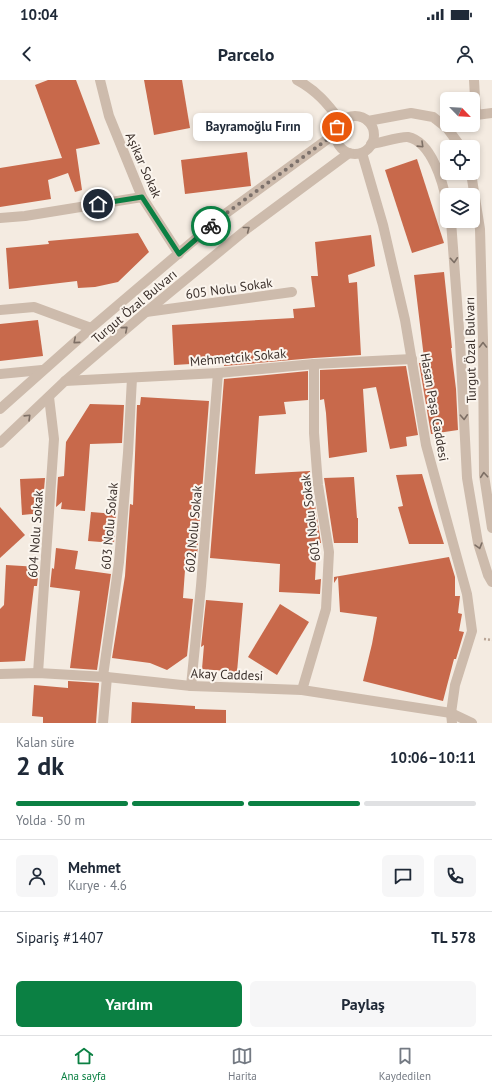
<!DOCTYPE html>
<html lang="tr">
<head>
<meta charset="utf-8">
<style>
  body { margin:0; font-family:"PT Sans",sans-serif; background:#f6f6f7; color:#1f2937; height:100vh; display:flex; flex-direction:column; font-size:15px; white-space:nowrap }
  * { box-sizing:border-box; margin:0 }
  p { font-size:13px; color:#747a83 }
  .icon { flex:none; width:22px; height:22px; fill:none; stroke:currentColor; stroke-width:2; stroke-linecap:round; stroke-linejoin:round }
  .map { position:relative; height:643px; overflow:hidden }
  .drawer { display:flex; flex-direction:column; background:#fff; flex:1 }
  .drawer>* { flex:none }
  .needle { width:26px; rotate:115deg }
  .fabs { position:absolute; left:440px; top:12px; display:grid; gap:8px }
  .fabs a { display:grid; place-items:center; width:40px; height:40px; border-radius:6px; background:#fff; box-shadow:0 2px 6px #0003; font-size:20px }
  .pin { position:absolute; display:grid; place-items:center; width:34px; height:34px; color:#fff; margin:-17px; border:2px solid #fff; border-radius:50%; box-shadow:0 1px 4px #0007 }
  .courier { position:absolute; display:grid; place-items:center; width:40px; height:40px; margin:-20px; border:3px solid #0b8043; border-radius:50%; background:#fff; color:#222; box-shadow:0 1px 5px #0007 }
  .bubble { position:absolute; height:28px; border-radius:6px; background:#fff; box-shadow:0 2px 6px #0003; font-size:13px; font-weight:700; line-height:28px; text-align:center }
  .head em { font-style:normal; font-weight:700 }
  .head div { display:flex; flex-direction:column-reverse }
  .head { display:flex; align-items:center; justify-content:space-between; height:68px; padding:0 16px }
  h1 { font-size:26px; font-weight:700; line-height:30px }
  .bar { display:grid; grid-template-columns:repeat(4,1fr); gap:6px 4px; align-content:center; height:48px; padding:0 16px }
  .bar i { height:5px; border-radius:3px; background:#e0e1e3 }
  .bar .selected { background:#0b8043 }
  .bar p { grid-column:span 4 }
  .line { display:flex; align-items:center; gap:10px; padding:0 16px; border-top:1px solid #e0e1e3 }
  .line div { flex:1 }
  .round { display:grid; place-items:center; flex:none; width:42px; height:42px; border-radius:6px; background:#f6f6f7 }
  .button { display:flex; gap:8px; margin-top:auto; padding:8px 16px }
  .button a { flex:1; height:46px; border-radius:6px; background:#0b8043; color:#fff; font-size:16px; font-weight:700; line-height:46px; text-align:center }
  .button a+a { background:#f6f6f7; color:#1f2937 }
  .status { display:flex; justify-content:space-between; align-items:center; height:28px; padding:0 20px; background:#fff; direction:ltr }
  .status svg { height:11px; fill:currentColor }
  header { display:flex; justify-content:space-between; align-items:center; height:52px; padding:0 16px; background:#fff; font-size:18px; font-weight:700 }
  .tab-bar { display:flex; justify-content:space-around; align-items:center; height:56px; border-top:1px solid #e0e1e3; background:#fff; font-size:11px; color:#747a83 }
  .tab-bar a { display:grid; justify-items:center; gap:2px }
  .tab-bar .selected { color:#0b8043 }
  .map>svg:first-child { display:block }
  .building { fill:#c8694b }
  .lines { fill:none; stroke-linecap:round; stroke-linejoin:round }
  .path { stroke:#b9a596; stroke-width:2.5; stroke-dasharray:2 2; stroke-linecap:butt }
  .minor { stroke:#cdbbac; stroke-width:10 }
  .oneway { stroke:#7d6f65 }
  .done { stroke:#7c716b; stroke-width:4; stroke-dasharray:0 7.2 }
  .route { stroke:#0b8043; stroke-width:5 }
  .labels { text-anchor:middle; stroke-width:4; stroke-linejoin:round; paint-order:stroke }
  .street-label { font-size:13px; fill:#3b302b; stroke:#fbf5ee }
</style>
</head>
<body>
<div class="status"><b>10:04</b><svg viewBox="0 0 49 12"><path d="M0 12V9h3v3zM5 12V6h3v6zM10 12V3h3v9zM15 12V0h3v12zM26 1h20v11H26zM47 4h2v5h-2z"/></svg></div>
<header><svg class="icon" aria-label="back" viewBox="0 0 24 24"><path d="M15 5l-7 7 7 7"/></svg>Parcelo<svg class="icon" aria-label="person" viewBox="0 0 24 24"><circle cx="12" cy="8" r="4"/><path d="M4 21q1-7 8-7t8 7"/></svg></header>
<div class="map">
<svg width="492" height="643" viewBox="0 0 492 643">
  <rect width="100%" height="100%" fill="#f4ebe1"/>
  <g class="building">
    <polygon points="48,0 76,0 100,64 76,69 82,110 75,112 68,93 48,100 51,119 0,127 0,88 62,78 35,5"/>
    <polygon points="144,0 182,0 190,48 154,55"/>
    <polygon points="247,72 251,106 185,114 181,80"/>
    <polygon points="417,79 444,163 412,173 385,90"/>
    <polygon points="138,153 149,172 118,202 95,207 78,208 77,201 9,209 6,168 49,164 48,161"/>
    <polygon points="371,155 375,186 348,195 349,203 357,202 361,275 314,278 224,286 224,282 174,285 172,245 294,238 293,229 315,227 311,196 318,196 315,162"/>
    <polygon points="444,192 452,268 451,268 456,309 458,350 431,354 419,283 423,283 422,278 424,278 414,195"/>
    <polygon points="38,240 43,276 0,281 0,244"/>
    <polygon points="406,286 418,355 406,357 407,366 390,369 376,307 363,309 367,372 329,378 326,333 324,319 320,320 320,290"/>
    <polygon points="308,291 308,320 284,322 286,334 259,336 255,394 310,391 312,406 321,463 317,463 315,500 321,499 320,514 279,512 280,484 210,478 224,299"/>
    <polygon points="141,317 209,321 197,477 186,476 183,518 193,519 187,576 167,590 150,583 112,578 125,496 130,424 133,425 137,325 140,325"/>
    <polygon points="90,324 124,325 122,363 90,364 85,431 61,429 62,422 56,427 58,397 64,396 66,362"/>
    <polygon points="422,394 431,424 444,464 409,464 398,427 403,426 396,395"/>
    <polygon points="354,397 357,438 358,438 358,463 334,463 324,398"/>
    <polygon points="45,398 42,433 22,435 20,399"/>
    <polygon points="0,427 25,455 0,478"/>
    <polygon points="91,432 116,434 114,463 88,461"/>
    <polygon points="56,468 78,471 75,489 111,494 97,590 70,588 80,511 50,507 52,488 54,489"/>
    <polygon points="449,477 455,497 455,516 460,516 458,533 462,534 459,551 464,552 456,579 454,579 443,621 363,601 372,564 377,537 340,532 338,497 334,503 334,497"/>
    <polygon points="6,485 39,487 37,506 34,506 25,581 0,582 0,529 4,525"/>
    <polygon points="206,520 243,523 237,592 202,589 204,565 201,567"/>
    <polygon points="280,524 309,542 277,595 248,577"/>
    <polygon points="68,601 99,603 96,643 43,643 43,637 32,636 34,605 68,608"/>
    <polygon points="132,622 195,626 195,629 226,630 226,643 131,643"/>
  </g>
  <g class="lines">
    <polyline class="path" points="484,559 492,560"/>
    <g class="minor">
      <polyline points="100,0 109,36 142,117 179,174"/>
      <path d="M297,0C316,10 328,24 341,42"/>
      <polyline points="474,0 476,35 492,33"/>
      <circle cx="355" cy="55" r="19"/>
      <polyline points="368,41 411,33 433,37 447,48 461,67"/>
      <path d="M371,64C379,63 402,56 408,57C432,62 443,103 447,123"/>
      <polyline points="362,73 383,145 405,240 426,365 467,514 472,551 455,605 451,633 452,643"/>
      <polyline points="471,93 480,149 483,260 484,395 492,448"/>
      <polyline points="0,138 25,136 142,117"/>
      <polyline points="451,141 460,262 467,398 478,463 488,495 492,502"/>
      <polyline points="0,230 34,227 91,248"/>
      <polyline points="146,232 292,212"/>
      <polyline points="0,294 42,290"/>
      <polyline points="65,301 218,293 314,284 412,279"/>
      <polyline points="0,329 91,248 225,134 336,53"/>
      <polyline points="0,363 65,301 146,232 248,148 349,73"/>
      <polyline points="38,593 54,359 49,317"/>
      <polyline points="0,594 38,593 107,597 191,606 302,610 451,633 472,643"/>
      <polyline points="103,596 119,482 128,373 132,298"/>
      <polyline points="191,606 201,506 218,293"/>
      <polyline points="302,610 326,529 329,472 318,405 314,353 314,284"/>
      <polyline points="103,643 107,597"/>
    </g>
  </g>
  <defs><path id="oneway-chevron" d="M-2-3.5L2.5 0L-2 3.5" fill="none" stroke-width="1.6" stroke-linecap="round" stroke-linejoin="round"/></defs>
  <g class="oneway">
    <use href="#oneway-chevron" transform="translate(421 65) rotate(44)"/>
    <use href="#oneway-chevron" transform="translate(247 149) rotate(-38)"/>
    <use href="#oneway-chevron" transform="translate(454 180) rotate(86)"/>
    <use href="#oneway-chevron" transform="translate(125 249) rotate(-41)"/>
    <use href="#oneway-chevron" transform="translate(76 261) rotate(139)"/>
    <use href="#oneway-chevron" transform="translate(483 265) rotate(-90)"/>
    <use href="#oneway-chevron" transform="translate(28 337) rotate(-44)"/>
    <use href="#oneway-chevron" transform="translate(464 337) rotate(87)"/>
    <use href="#oneway-chevron" transform="translate(484 395) rotate(-95)"/>
    <use href="#oneway-chevron" transform="translate(479 466) rotate(74)"/>
  </g>
  <g class="lines">
    <polyline class="done" points="211,146 225,134 336,53 337,47"/>
    <polyline class="route" points="98,124 142,117 179,174 211,146"/>
  </g>
  <g class="labels">
    <g class="street-label">
      <text transform="translate(144 85) rotate(66)" y="5">Aşikar Sokak</text>
      <text transform="translate(229 208) rotate(-8)" y="5">605 Nolu Sokak</text>
      <text transform="translate(134 226) rotate(-40)" y="5">Turgut Özal Bulvarı</text>
      <text transform="translate(470 270) rotate(-91)" y="5">Turgut Özal Bulvarı</text>
      <text transform="translate(238 277) rotate(-5)" y="5">Mehmetcik Sokak</text>
      <text transform="translate(435 327) rotate(80)" y="5">Hasan Paşa Caddesi</text>
      <text transform="translate(310 438) rotate(-97)" y="5">601 Nolu Sokak</text>
      <text transform="translate(109 446) rotate(-85)" y="5">603 Nolu Sokak</text>
      <text transform="translate(193 449) rotate(-85)" y="5">602 Nolu Sokak</text>
      <text transform="translate(35 454) rotate(-86)" y="5">604 Nolu Sokak</text>
      <text transform="translate(227 594) rotate(2)" y="5">Akay Caddesi</text>
    </g>
  </g>
</svg>
<div class="fabs">
<a><svg class="needle" viewBox="-14 -14 28 28"><path d="M0-13l5 13h-10z" fill="#e53935"/><path d="M0 13l5-13h-10z" fill="#747a83"/></svg></a>
<a><svg class="icon" aria-label="locate" viewBox="0 0 24 24"><circle cx="12" cy="12" r="6"/><path d="M12 2v4M12 18v4M2 12h4M18 12h4"/></svg></a>
<a><svg class="icon" aria-label="layers" viewBox="0 0 24 24"><path d="M12 4l9 5-9 5-9-5zM3 14l9 5 9-5"/></svg></a>
</div>
<div class="pin" style="left:337px;top:47px;background:#ea580c"><svg class="icon" aria-label="bag" viewBox="0 0 24 24"><path d="M5 8h14l-1 12H6zM9 8a3 3 0 0 1 6 0"/></svg></div>
<div class="pin" style="left:98px;top:124px;background:#1f2937"><svg class="icon" aria-label="home" viewBox="0 0 24 24"><path d="M3 11l9-7 9 7M6 9v11h12V9"/></svg></div>
<div class="courier" style="left:211px;top:146px"><svg class="icon" aria-label="bike" viewBox="0 0 24 24"><circle cx="6" cy="16" r="4"/><circle cx="18" cy="16" r="4"/><path d="M6 16l4-8h5l3 8M10 8l3 8H6M13 5h3"/></svg></div>
<div class="bubble" style="left:193px;top:33px;width:120px">Bayramoğlu Fırın</div>
</div>
<section class="drawer">
<div class="head"><div><h1>2 dk</h1><p>Kalan süre</p></div><em>10:06–10:11</em></div>
<div class="bar"><i class="selected"></i><i class="selected"></i><i class="selected"></i><i></i><p>Yolda · 50 m</p></div>
<div class="line" style="height:72px"><a class="round"><svg class="icon" aria-label="person" viewBox="0 0 24 24"><circle cx="12" cy="8" r="4"/><path d="M4 21q1-7 8-7t8 7"/></svg></a><div><b>Mehmet</b><p>Kurye · 4.6</p></div><a class="round"><svg class="icon" aria-label="chat" viewBox="0 0 24 24"><path d="M4 5h16v11H9l-5 4z"/></svg></a><a class="round"><svg class="icon" aria-label="phone" viewBox="0 0 24 24"><path d="M5 4h4l2 5-3 2q2 4 5 5l2-3 5 2v4C11 20 4 13 5 4z"/></svg></a></div>
<div class="line" style="height:52px"><div>Sipariş #1407</div><b>TL 578</b></div>
<div class="button"><a>Yardım</a><a>Paylaş</a></div>
</section>
<nav class="tab-bar">
<a class="selected"><svg class="icon" aria-label="home" viewBox="0 0 24 24"><path d="M3 11l9-7 9 7M6 9v11h12V9"/></svg>Ana sayfa</a>
<a><svg class="icon" aria-label="map" viewBox="0 0 24 24"><path d="M3 6l6-2 6 2 6-2v14l-6 2-6-2-6 2zM9 4v14M15 6v14"/></svg>Harita</a>
<a><svg class="icon" aria-label="saved" viewBox="0 0 24 24"><path d="M7 4h10v16l-5-4-5 4z"/></svg>Kaydedilen</a>
</nav>
</body>
</html>
